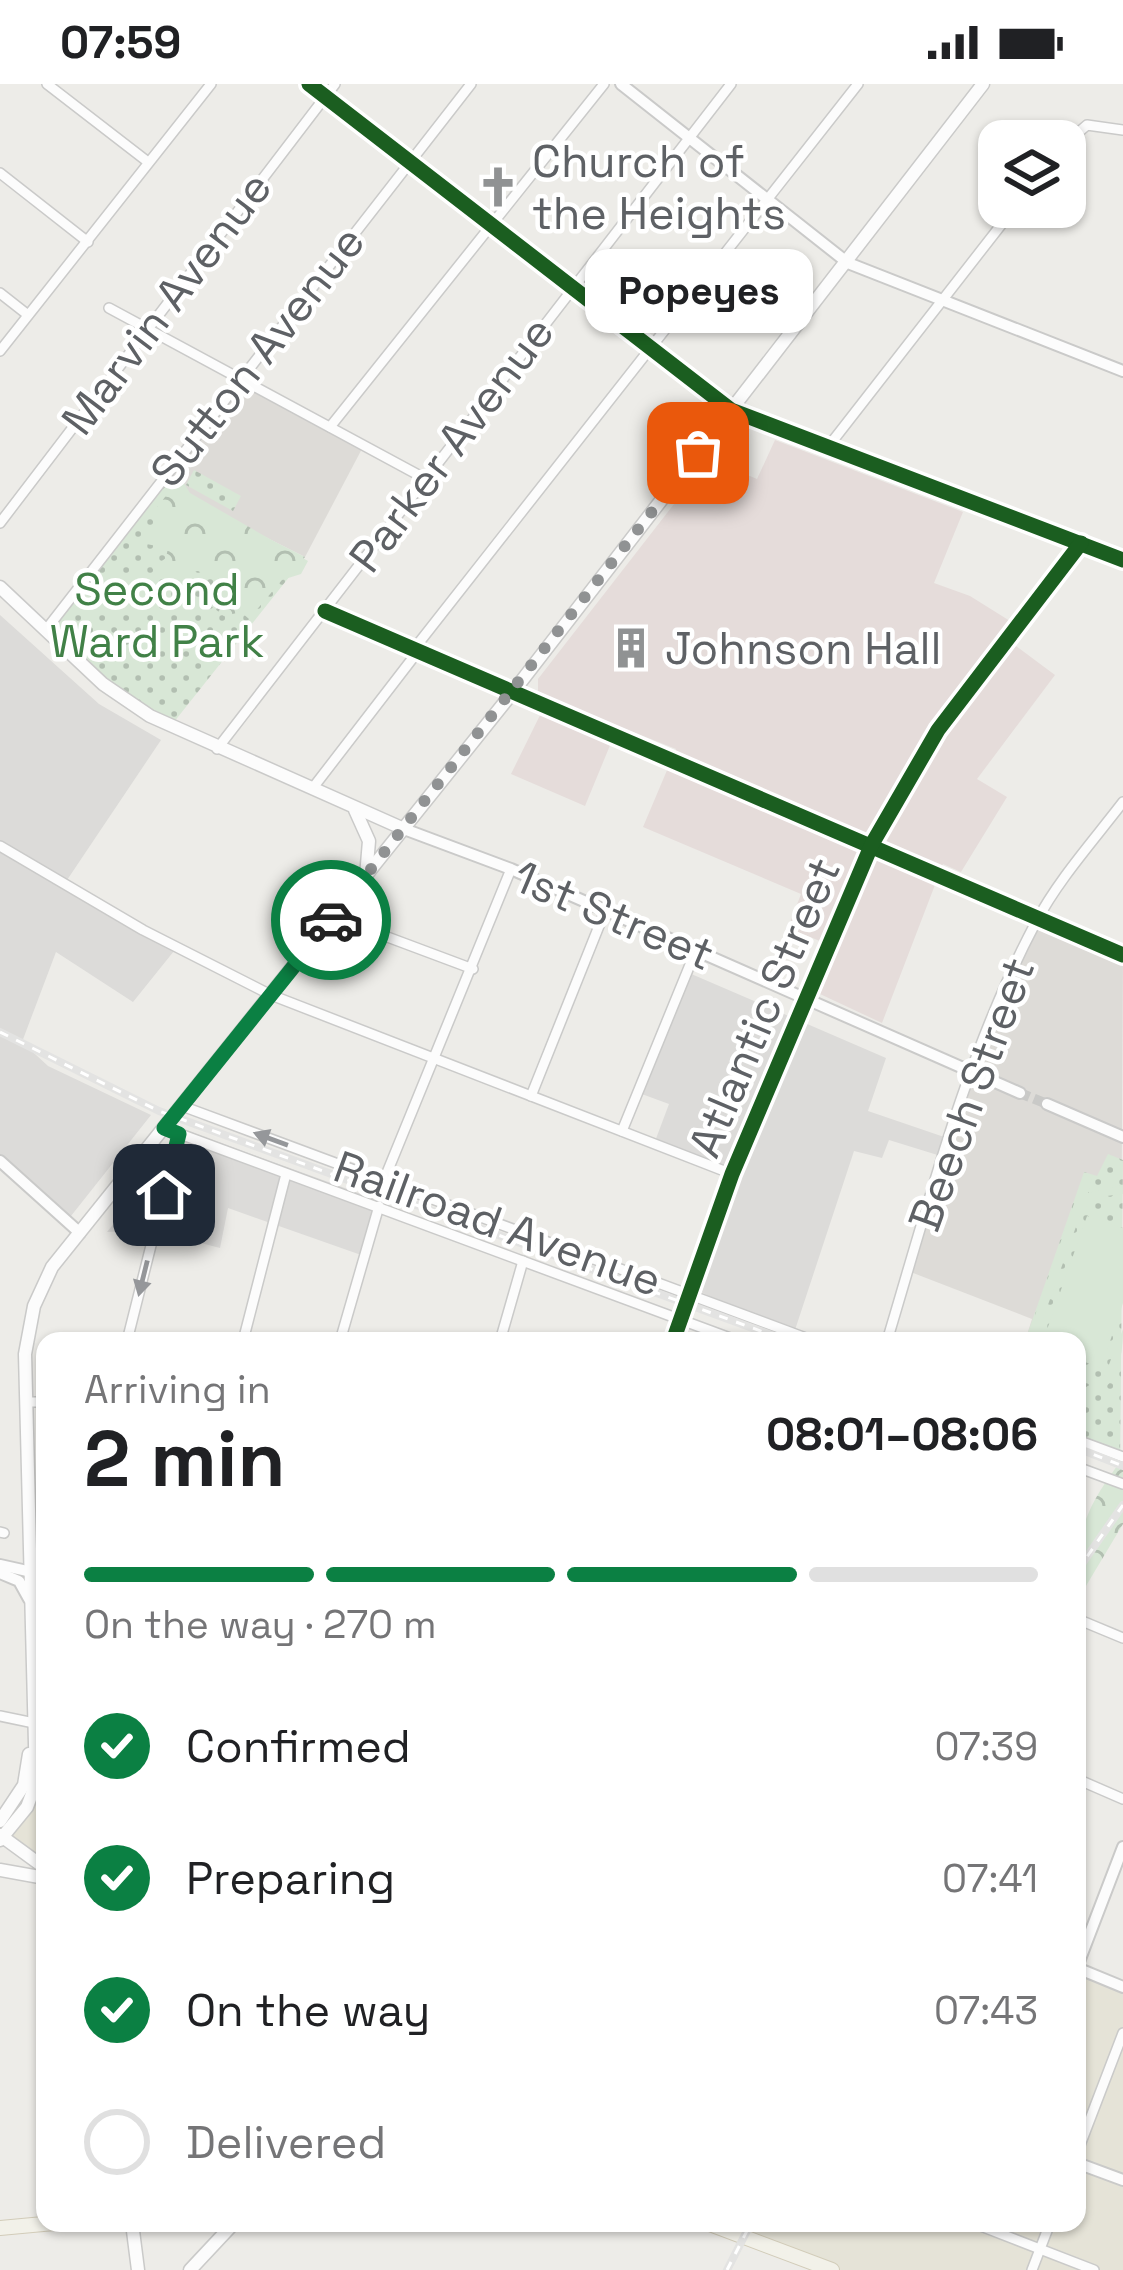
<!DOCTYPE html>
<html lang="en">
<head>
<meta charset="utf-8">
<style>
  body { margin:0; font-family:"Space Grotesk",sans-serif; background:#f2f2f2; color:#202124; height:100vh; display:flex; flex-direction:column; font-size:45px; white-space:nowrap }
  * { box-sizing:border-box; margin:0 }
  p { font-size:39px; color:#757577 }
  .icon { flex:none; width:66px; height:66px; fill:none; stroke:currentColor; stroke-width:2; stroke-linecap:round; stroke-linejoin:round }
  .map { position:relative; flex:1; overflow:hidden }
  .details { position:absolute; left:36px; top:1248px; width:1050px; height:900px; display:flex; flex-direction:column; background:#fff; border-radius:24px; box-shadow:0 3px 9px #0004 }
  .details>* { flex:none }
  .tools { position:absolute; left:978px; top:36px; display:grid; gap:24px }
  .tools a { display:grid; place-items:center; width:108px; height:108px; border-radius:24px; background:#fff; box-shadow:0 3px 9px #0004; font-size:60px }
  .pin { position:absolute; display:grid; place-items:center; width:102px; height:102px; color:#fff; margin:-51px; border-radius:24px; box-shadow:0 6px 18px #0006 }
  .courier { position:absolute; display:grid; place-items:center; width:120px; height:120px; margin:-60px; border:9px solid #0b8043; border-radius:50%; background:#fff; color:#222; box-shadow:0 3px 15px #0007 }
  .bubble { position:absolute; height:84px; border-radius:24px; background:#fff; box-shadow:0 3px 9px #0004; font-size:39px; font-weight:800; line-height:84px; text-align:center }
  .headline em { font-style:normal; font-weight:800 }
  .headline div { display:flex; flex-direction:column-reverse }
  .headline { display:flex; align-items:center; justify-content:space-between; height:204px; padding:0 48px }
  h1 { font-size:78px; font-weight:800; line-height:90px }
  .bar { display:grid; grid-template-columns:repeat(4,1fr); gap:18px 12px; align-content:center; height:144px; padding:0 48px }
  .bar i { height:15px; border-radius:9px; background:#e0e0e0 }
  .bar .active { background:#0b8043 }
  .bar p { grid-column:span 4 }
  ol { padding:0 48px; list-style:none }
  li { display:flex; align-items:center; gap:36px; height:132px }
  li p { margin-inline-start:auto }
  li .icon { padding:12px; border-radius:50%; background:#0b8043; color:#fff; stroke-width:4 }
  li:last-child { color:#757577 }
  li i { width:66px; height:66px; border:6px solid #e0e0e0; border-radius:50% }
  .status { display:flex; justify-content:space-between; align-items:center; height:84px; padding:0 60px; background:#fff; direction:ltr }
  .status svg { height:33px; fill:currentColor }
  .map>svg:first-child { display:block }
  .commercial { fill:#e5e3d7 }
  .industrial { fill:#dcdbd9 }
  .education { fill:#dddbd7 }
  .medical { fill:#e5dcda }
  .grass { fill:url(#grass-dots) }
  .forest { fill:url(#forest-crowns) }
  .pitch { fill:#d8e7d6 }
  .lines { fill:none; stroke-linecap:round; stroke-linejoin:round }
  .tertiary-tunnel { stroke:#c9c9c7; stroke-width:10; stroke-dasharray:10 5; stroke-linecap:butt }
  .minor-casing { stroke:#cacac9; stroke-width:12 }
  .tertiary-casing { stroke:#cacac9; stroke-width:14 }
  .secondary-casing { stroke:#cacac9; stroke-width:15 }
  .primary-casing { stroke:#d2ccb9; stroke-width:16 }
  .minor { stroke:#fcfcfc; stroke-width:9 }
  .tertiary { stroke:#fcfcfc; stroke-width:10 }
  .secondary { stroke:#fcfcfc; stroke-width:12 }
  .primary { stroke:#f2f1e9; stroke-width:14 }
  .rail-casing { stroke:#e3e3e2; stroke-width:8 }
  .rail { stroke:#fff; stroke-width:3; stroke-dasharray:9; stroke-linecap:butt }
  .cycleway-casing { stroke:#fff; stroke-width:22 }
  .cycleway { stroke:#1b5e20; stroke-width:15 }
  .oneway { fill:#95979a }
  .done { stroke:#909293; stroke-width:12; stroke-dasharray:0 21.6 }
  .route { stroke:#0b8043; stroke-width:15 }
  .labels { text-anchor:middle; stroke-width:9; stroke-linejoin:round; paint-order:stroke }
  .poi-label { font-size:45px; fill:#5e6165; stroke:#fff; text-anchor:start }
  .street-label { font-size:45px; fill:#5e6165; stroke:#fff }
  .park-label { font-size:45px; fill:#418147; stroke:#fff }
</style>
</head>
<body>
<div class="status"><b>07:59</b><svg viewBox="0 0 49 12"><path d="M0 12V9h3v3zM5 12V6h3v6zM10 12V3h3v9zM15 12V0h3v12zM26 1h20v11H26zM47 4h2v5h-2z"/></svg></div>
<div class="map">
<svg width="1123" height="2186" viewBox="0 0 1123 2186">
  <defs>
    <pattern id="grass-dots" width="8" height="8" patternUnits="userSpaceOnUse" patternTransform="scale(3)"><rect width="8" height="8" fill="#d8e7d6"/><path d="M2 2h.1M6 6h.1" fill="none" stroke="#b2bfb1" stroke-width="1.8" stroke-linecap="round"/></pattern>
    <pattern id="forest-crowns" width="20" height="18" patternUnits="userSpaceOnUse" patternTransform="scale(3)"><rect width="20" height="18" fill="#d8e7d6"/><path d="M2 6a3 3 0 1 1 6 0M12 15a3 3 0 1 1 6 0" fill="none" stroke="#b2bfb1"/></pattern>
  </defs>
  <rect width="100%" height="100%" fill="#edece8"/>
  <g class="commercial">
    <polygon points="28,1485 45,1491 45,1787 3,1755 32,1714"/>
    <polygon points="1077,1884 1123,1903 1123,2186 832,2186 707,2139 1077,2139"/>
  </g>
  <g class="industrial">
    <polygon points="0,531 99,620 161,656 63,802 178,862 133,918 56,868 22,958 48,982 151,1031 67,1137 0,1079"/>
    <polygon points="689,889 886,974 868,1027 950,1055 944,1073 889,1056 882,1074 854,1067 793,1252 701,1208 741,1094 654,1060 669,1020 639,1009"/>
    <polygon points="188,1047 378,1116 364,1172 228,1124 220,1164 151,1146 107,1148"/>
  </g>
  <g class="education">
    <polygon points="240,294 364,361 305,473 159,399"/>
    <polygon points="1037,834 1123,871 1120,1378 1077,1257 1025,1257 1032,1235 908,1187 972,988"/>
  </g>
  <polygon class="medical" points="775,356 963,428 934,499 970,512 1010,537 1001,551 1055,591 977,695 1007,713 961,788 943,780 882,939 820,910 837,864 788,844 801,810 643,743 676,665 618,642 585,722 511,690 548,615 538,608 538,595 709,375 757,395"/>
  <g class="grass">
    <polygon points="194,386 241,412 233,427 186,401"/>
    <polygon points="159,399 305,473 170,643 45,547"/>
    <polygon points="1108,1070 1123,1076 1120,1378 1077,1361 1077,1257 1025,1257 1084,1088 1097,1092"/>
  </g>
  <g class="forest">
    <polygon points="180,393 190,409 308,477 301,490 282,496 249,535 241,528 224,532 210,521 220,510 219,498 198,487 163,494 152,484 166,474 168,464 146,460 157,442 150,433"/>
    <path d="M1123,1374V1440L1077,1517C1077,1448 1081,1430 1123,1374Z"/>
  </g>
  <g class="pitch">
    <polygon points="1084,1091 1092,1094 1088,1109 1123,1101 1123,1110 1099,1113 1082,1126 1035,1257 1026,1257"/>
    <polygon points="1087,1132 1123,1144 1123,1219 1101,1284 1077,1275 1077,1257 1043,1257"/>
    <path d="M1123,1245C1123,1280 1115,1310 1077,1318V1308L1104,1293Z"/>
  </g>
  <g class="lines">
    <g class="tertiary-tunnel">
      <polyline points="672,676 790,727"/>
      <polyline points="1020,1009 1047,1020"/>
    </g>
    <g class="minor-casing">
      <g id="minor">
        <polyline points="47,0 148,78"/>
        <polyline points="309,0 731,326"/>
        <polyline points="1065,60 1087,41 1123,46"/>
        <polyline points="0,89 88,158"/>
        <polyline points="0,209 28,231"/>
        <polyline points="109,224 424,394"/>
        <polyline points="0,267 211,0"/>
        <polyline points="330,343 604,0"/>
        <polyline points="828,363 1015,123"/>
        <polyline points="0,439 335,0"/>
        <polyline points="325,527 513,608"/>
        <polyline points="45,547 471,0"/>
        <polyline points="414,565 858,0"/>
        <polyline points="217,665 731,0"/>
        <polyline points="312,705 419,566"/>
        <polyline points="0,762 143,846 271,911 732,1090"/>
        <polyline points="334,833 473,885"/>
        <polyline points="531,1012 605,827"/>
        <polyline points="182,1022 814,1257"/>
        <polyline points="164,1044 738,1257"/>
        <polyline points="622,1047 696,866"/>
        <polyline points="384,1096 511,785"/>
        <polyline points="127,1257 179,1050"/>
        <polyline points="243,1257 286,1090"/>
        <polyline points="340,1257 379,1122"/>
        <polyline points="500,1257 523,1177"/>
        <path d="M887,1257C929,1117 967,968 1036,838C1058,796 1094,756 1123,718"/>
        <polyline points="26,1318 45,1318"/>
        <polyline points="1077,1356 1123,1373"/>
        <polyline points="1077,1383 1123,1400"/>
        <polyline points="0,1448 4,1449"/>
        <polyline points="1082,1537 1123,1554"/>
        <polyline points="0,1632 34,1639"/>
        <polyline points="1077,1695 1123,1715"/>
        <polyline points="1077,2069 1123,1949"/>
        <polyline points="973,2139 1094,2186"/>
        <polyline points="1032,2186 1050,2139"/>
      </g>
    </g>
    <g class="tertiary-casing">
      <g id="tertiary">
        <polyline points="621,0 848,179 1123,287"/>
        <polyline points="731,326 1123,476"/>
        <polyline points="513,608 672,676"/>
        <polyline points="790,727 1123,871"/>
        <polyline points="404,745 511,785 1020,1009"/>
        <polyline points="1047,1020 1123,1053"/>
        <polyline points="0,1077 80,1149"/>
        <polyline points="673,1257 732,1090 872,760 938,646 1081,459"/>
        <polyline points="0,1481 45,1491"/>
        <polyline points="0,1489 19,1497 29,1515"/>
        <polyline points="1077,1883 1123,1763"/>
        <polyline points="1077,1884 1123,1903"/>
        <polyline points="1077,2079 1123,2096"/>
      </g>
    </g>
    <g class="secondary-casing">
      <g id="secondary">
        <polyline points="0,503 103,600 150,632 404,745"/>
        <polyline points="355,726 369,757 366,792"/>
        <polyline points="0,1737 24,1701 29,1670"/>
        <polyline points="0,1751 45,1784"/>
        <polyline points="0,1756 27,1723 36,1699 25,1270 34,1222 52,1183 513,608 983,0"/>
        <polyline points="0,1786 45,1794"/>
        <polyline points="132,2139 138,2186"/>
        <polyline points="190,2186 234,2139"/>
      </g>
    </g>
    <g class="primary-casing">
      <g id="primary">
        <polyline points="707,2139 832,2186"/>
        <polyline points="0,2144 54,2139"/>
      </g>
    </g>
    <use href="#minor" class="minor"/>
    <use href="#tertiary" class="tertiary"/>
    <use href="#secondary" class="secondary"/>
    <use href="#primary" class="primary"/>
    <g class="rail-casing">
      <g id="rail">
        <polyline points="0,948 159,1027 788,1257"/>
        <polyline points="1077,1364 1123,1382"/>
        <polyline points="1077,1487 1123,1421"/>
        <polyline points="727,2186 751,2139"/>
      </g>
    </g>
    <use href="#rail" class="rail"/>
    <g class="cycleway-casing">
      <g id="cycleway">
        <polyline points="309,0 731,326 1123,476"/>
        <polyline points="325,527 1123,871"/>
        <polyline points="673,1257 732,1090 872,760 938,646 1081,459"/>
      </g>
    </g>
    <use href="#cycleway" class="cycleway"/>
  </g>
  <defs><path id="oneway-solid" d="M-6-.8H1V-3.2L6.5 0L1 3.2V.8H-6Z" transform="scale(3)"/></defs>
  <g class="oneway">
    <use href="#oneway-solid" transform="translate(271 1055) rotate(-160)"/>
    <use href="#oneway-solid" transform="translate(143 1194) rotate(104)"/>
  </g>
  <g class="lines">
    <polyline class="done" points="331,836 698,369"/>
    <polyline class="route" points="164,1111 179,1050 164,1044 331,836"/>
  </g>
  <defs>
    <g id="church-bare" transform="scale(3.24)"><path d="M-1.2-6h2.4v3.5h3.3v2.4h-3.3V6h-2.4V-.1h-3.3v-2.4h3.3Z" fill="#909293" stroke="#fff" stroke-width="2.5" paint-order="stroke"/></g>
    <g id="building-bare" transform="scale(3.24)"><path d="M-4-6H4V6H1V3H-1V6H-4ZM-2.5-4.3h1.7v1.8h-1.7ZM.8-4.3h1.7v1.8H.8ZM-2.5-1h1.7V.8h-1.7ZM.8-1h1.7V.8H.8Z" fill="#909293" stroke="#fff" stroke-width="2.5" paint-order="stroke"/></g>
  </defs>
  <g fill-rule="evenodd">
    <use href="#church-bare" x="498" y="103"/>
    <use href="#building-bare" x="631" y="564"/>
  </g>
  <g class="labels">
    <g class="poi-label">
      <text x="532" y="93">Church of<tspan x="532" dy="52">the Heights</tspan></text>
      <text x="665" y="580">Johnson Hall</text>
    </g>
    <g class="street-label">
      <text transform="translate(166 219) rotate(-53)" y="16">Marvin Avenue</text>
      <text transform="translate(257 272) rotate(-52)" y="16">Sutton Avenue</text>
      <text transform="translate(451 360) rotate(-53)" y="16">Parker Avenue</text>
      <text transform="translate(614 831) rotate(23)" y="16">1st Street</text>
      <text transform="translate(764 923) rotate(-67)" y="16">Atlantic Street</text>
      <text transform="translate(971 1010) rotate(-70)" y="16">Beech Street</text>
      <text transform="translate(498 1139) rotate(20)" y="16">Railroad Avenue</text>
    </g>
    <g class="park-label">
      <text x="157" y="521">Second<tspan x="157" dy="52">Ward Park</tspan></text>
    </g>
  </g>
</svg>
<div class="tools">
<a><svg class="icon" aria-label="layers" viewBox="0 0 24 24"><path d="M12 4l9 5-9 5-9-5zM3 14l9 5 9-5"/></svg></a>
</div>
<div class="pin" style="left:698px;top:369px;background:#ea580c"><svg class="icon" aria-label="bag" viewBox="0 0 24 24"><path d="M5 8h14l-1 12H6zM9 8a3 3 0 0 1 6 0"/></svg></div>
<div class="pin" style="left:164px;top:1111px;background:#1f2937"><svg class="icon" aria-label="home" viewBox="0 0 24 24"><path d="M3 11l9-7 9 7M6 9v11h12V9"/></svg></div>
<div class="courier" style="left:331px;top:836px"><svg class="icon" aria-label="car" viewBox="0 0 24 24"><path d="M5 17H2v-5l4-1 3-4h7l3 4 3 1v5h-3M9 17h6M6 11h13"/><circle cx="7" cy="17" r="2"/><circle cx="17" cy="17" r="2"/></svg></div>
<div class="bubble" style="left:585px;top:165px;width:228px">Popeyes</div>
<section class="details">
<div class="headline"><div><h1>2 min</h1><p>Arriving in</p></div><em>08:01–08:06</em></div>
<div class="bar"><i class="active"></i><i class="active"></i><i class="active"></i><i></i><p>On the way · 270 m</p></div>
<ol>
<li><svg class="icon" aria-label="check" viewBox="0 0 24 24"><path d="M5 12l5 5 9-10"/></svg>Confirmed<p>07:39</p></li>
<li><svg class="icon" aria-label="check" viewBox="0 0 24 24"><path d="M5 12l5 5 9-10"/></svg>Preparing<p>07:41</p></li>
<li><svg class="icon" aria-label="check" viewBox="0 0 24 24"><path d="M5 12l5 5 9-10"/></svg>On the way<p>07:43</p></li>
<li><i></i>Delivered</li>
</ol>
</section>
</div>
</body>
</html>
